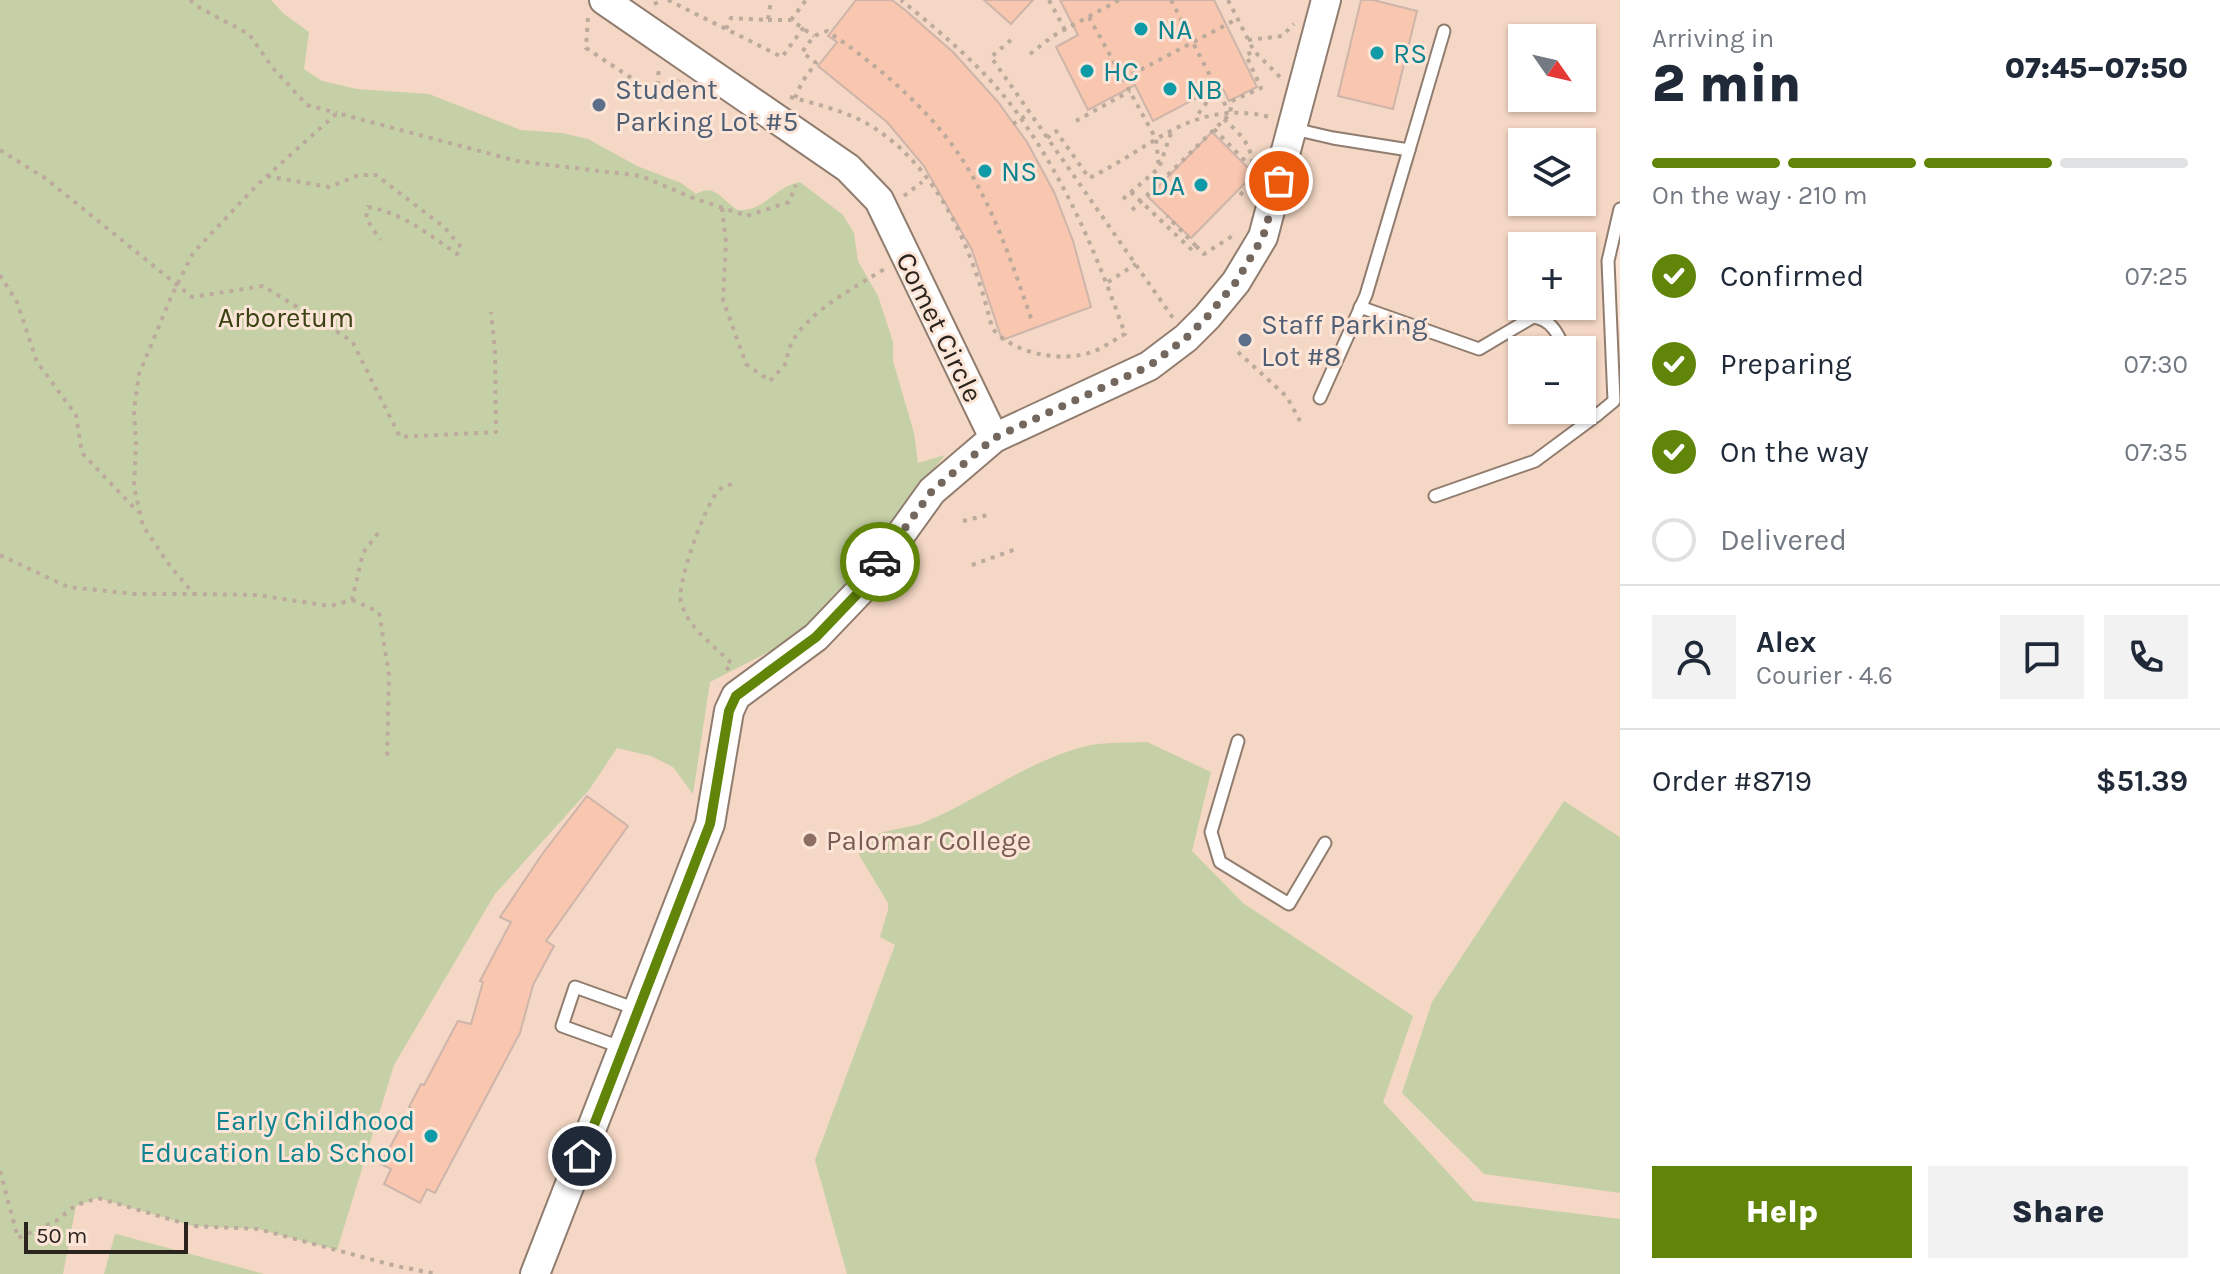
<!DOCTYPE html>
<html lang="en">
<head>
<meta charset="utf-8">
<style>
  body { margin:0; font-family:Karla,sans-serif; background:#f2f2f3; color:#1f2937; height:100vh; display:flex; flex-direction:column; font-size:30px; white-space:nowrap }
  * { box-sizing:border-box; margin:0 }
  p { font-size:26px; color:#747a83 }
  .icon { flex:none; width:44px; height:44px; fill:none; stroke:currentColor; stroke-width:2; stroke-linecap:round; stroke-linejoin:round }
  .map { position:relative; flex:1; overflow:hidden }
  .drawer { display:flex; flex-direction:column; background:#fff; width:600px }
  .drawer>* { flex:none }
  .needle { width:52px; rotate:124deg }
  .fabs { position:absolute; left:1508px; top:24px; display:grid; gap:16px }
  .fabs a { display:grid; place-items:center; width:88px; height:88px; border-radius:0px; background:#fff; box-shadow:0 2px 6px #0004; font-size:40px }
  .scale { position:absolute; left:24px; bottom:20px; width:164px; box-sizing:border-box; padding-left:8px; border:4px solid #2b231d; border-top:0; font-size:22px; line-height:28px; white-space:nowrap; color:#2b231d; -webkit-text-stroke:6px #fce5d6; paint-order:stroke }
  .pin { position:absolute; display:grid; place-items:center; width:68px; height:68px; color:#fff; margin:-34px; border:4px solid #fff; border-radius:50%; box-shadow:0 2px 8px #0007 }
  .courier { position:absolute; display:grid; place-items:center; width:80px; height:80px; margin:-40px; border:6px solid #608508; border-radius:50%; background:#fff; color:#222; box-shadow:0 2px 10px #0007 }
  .overview em { font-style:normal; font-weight:800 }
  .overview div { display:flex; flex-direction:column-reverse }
  .overview { display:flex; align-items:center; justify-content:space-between; height:136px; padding:0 32px }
  h1 { font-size:52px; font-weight:800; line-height:60px }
  .bar { display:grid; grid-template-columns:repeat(4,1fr); gap:12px 8px; align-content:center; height:96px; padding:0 32px }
  .bar i { height:10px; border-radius:6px; background:#e0e1e3 }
  .bar .on { background:#608508 }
  .bar p { grid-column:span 4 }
  .line { display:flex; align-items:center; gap:20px; padding:0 32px; border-top:2px solid #e0e1e3 }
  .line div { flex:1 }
  .round { display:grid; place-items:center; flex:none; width:84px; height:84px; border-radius:0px; background:#f2f2f3 }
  ol { padding:0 32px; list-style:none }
  li { display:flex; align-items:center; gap:24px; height:88px }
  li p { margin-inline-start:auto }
  li .icon { padding:8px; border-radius:50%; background:#608508; color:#fff; stroke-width:4 }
  li:last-child { color:#747a83 }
  li i { width:44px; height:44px; border:4px solid #e0e1e3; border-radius:50% }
  .action { display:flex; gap:16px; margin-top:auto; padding:16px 32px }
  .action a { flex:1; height:92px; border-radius:0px; background:#608508; color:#fff; font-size:32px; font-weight:800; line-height:92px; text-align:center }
  .action a+a { background:#f2f2f3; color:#1f2937 }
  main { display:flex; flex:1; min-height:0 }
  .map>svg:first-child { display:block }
  .built { fill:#f4d7c4; fill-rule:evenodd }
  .green { fill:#c6d0a6 }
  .building { fill:#f9c6af; stroke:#cdb5aa; stroke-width:2 }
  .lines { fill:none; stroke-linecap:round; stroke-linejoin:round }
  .service-casing { stroke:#917d6f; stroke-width:15 }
  .tertiary-casing { stroke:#917d6f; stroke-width:32 }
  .path { stroke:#bcaa9d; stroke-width:4; stroke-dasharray:4 6; stroke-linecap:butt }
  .service { stroke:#fff; stroke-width:11 }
  .tertiary { stroke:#fff; stroke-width:28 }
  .done { stroke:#74675e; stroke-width:8; stroke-dasharray:0 14.4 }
  .route { stroke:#608508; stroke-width:10 }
  .culture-dot { fill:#0f9aa8; stroke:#fce5d6; stroke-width:3 }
  .service-dot { fill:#5c6f8a; stroke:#fce5d6; stroke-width:3 }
  .education-dot { fill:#8d6e63; stroke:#fce5d6; stroke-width:3 }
  .labels { text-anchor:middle; stroke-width:6; stroke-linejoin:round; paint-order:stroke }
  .culture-label { font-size:28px; fill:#0d838f; stroke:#fce5d6; text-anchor:start }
  .service-label { font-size:28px; fill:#4e5e75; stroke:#fce5d6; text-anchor:start }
  .park-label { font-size:28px; fill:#3b4315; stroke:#fce5d6 }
  .street-label { font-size:28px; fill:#2b231d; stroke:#fce5d6 }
  .education-label { font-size:28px; fill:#785e54; stroke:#fce5d6; text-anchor:start }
</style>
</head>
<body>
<main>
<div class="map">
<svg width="1620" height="1274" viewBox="0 0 1620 1274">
  <rect width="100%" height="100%" fill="#fce5d6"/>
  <path class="built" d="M0,0H1620V238L1610,284L1620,334V1274H0ZM1522,38H1582V98H1522ZM1522,142H1582V202H1522ZM1522,246H1582V306H1522ZM1522,350H1582V410H1522Z"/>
  <g class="green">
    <path d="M0,0H271L284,14L309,32L304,69L322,81L357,89L429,94L521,130L562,133L588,139L637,166L681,183L696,194C715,182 723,202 738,210C767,211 773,187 800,182L843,215L854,233L858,261L878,296L893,342V361L914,433L918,463L945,455L897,515L856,575L809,624L776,648L710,682L693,794L673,767L651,756L617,748L589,790L495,894L394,1065L337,1250L258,1229L193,1226L98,1198L76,1206L63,1274H0Z"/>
    <path d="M1147,742L1211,772L1192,851L1243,903L1413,1016L1383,1102L1474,1201L1620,1219V1274H847L815,1160L895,945L880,937L888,910V903L859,855C854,831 905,830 923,823C979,800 1031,758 1091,745C1109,742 1129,743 1147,742Z"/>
    <polygon points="1564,801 1620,837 1620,1193 1484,1174 1402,1093 1432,1002"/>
    <polygon points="115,1234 116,1234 264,1274 104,1274"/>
  </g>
  <g class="building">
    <polygon points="856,0 892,0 905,10 953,52 998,102 1027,142 1054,192 1073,241 1091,307 1002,340 972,250 924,166 887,122 818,66 837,42 828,36"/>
    <polygon points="984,0 1033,0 1011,24"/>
    <polygon points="1060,0 1214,0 1257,87 1229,101 1221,85 1153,121 1135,85 1088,110 1056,47 1078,35"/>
    <polygon points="1361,0 1373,0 1417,11 1393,109 1338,96"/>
    <polygon points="1212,132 1254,174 1191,238 1148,197"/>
    <polygon points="587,796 628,826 546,941 554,946 533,985 520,1033 435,1193 427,1189 420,1203 384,1184 391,1169 381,1164 411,1108 409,1107 421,1084 424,1085 458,1021 471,1024 483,982 480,981 511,922 500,917 543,853"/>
  </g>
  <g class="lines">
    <g class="service-casing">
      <g id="service">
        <polyline points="1294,129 1333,138 1409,150 1444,31"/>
        <path d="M1360,307L1479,349L1533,317C1551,319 1559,334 1564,350"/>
        <polyline points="1320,398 1366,295 1409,150"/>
        <polyline points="1582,406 1597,415 1614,401 1608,261 1620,209"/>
        <polyline points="1435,496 1535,461 1597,415"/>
        <polyline points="1238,741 1211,832 1220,862 1289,904 1325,843"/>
        <polyline points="623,1048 562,1026 575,987 639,1010"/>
      </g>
    </g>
    <g class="tertiary-casing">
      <g id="tertiary">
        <polyline points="604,0 848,168 879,200 994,438"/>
        <polyline points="535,1274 710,824 729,711 736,696 816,637 860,591 932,491 994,438 1149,366 1186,338 1207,317 1236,282 1263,237 1326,0"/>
      </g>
    </g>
    <g class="path">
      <polyline points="190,0 200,8 249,34 272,67 307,105 337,113"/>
      <polyline points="668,0 782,57 804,27"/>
      <polyline points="1049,0 1065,30"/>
      <polyline points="1171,0 1219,93 1207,102 1196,117"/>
      <polyline points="1228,0 1254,51 1281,78"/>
      <polyline points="654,4 663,0"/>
      <polyline points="1089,17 1156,139 1159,168"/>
      <polyline points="588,18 586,48 666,101 679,80"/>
      <polyline points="768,20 791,20 814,36"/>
      <polyline points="791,20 806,0"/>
      <polyline points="726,29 731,18 768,20 771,0"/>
      <polyline points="1011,40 991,57 1173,318"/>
      <polyline points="1248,40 1282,36 1294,24"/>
      <polyline points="1030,54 1053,36 1119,0"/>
      <polyline points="1123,79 1237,19"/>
      <polyline points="1219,93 1229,112"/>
      <polyline points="657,95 659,65"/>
      <path d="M790,97C816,104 842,110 866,123C938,164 974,252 992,328C1013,354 1062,363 1092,352C1103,348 1114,340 1125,334C1099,260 1068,185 1022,120C990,73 945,36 901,0"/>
      <path d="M795,98L802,82L816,63L802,52L814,36L827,31C876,64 927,107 960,156C994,207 1013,266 1033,324"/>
      <path d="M1224,119C1239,133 1253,145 1252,167"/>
      <polyline points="1076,121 1130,91"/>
      <polyline points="1013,124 1030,113"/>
      <polyline points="1214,129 1254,170"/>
      <path d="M1047,138L1056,131L1089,178C1153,148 1192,98 1270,117"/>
      <polyline points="0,150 45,178 192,297 263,286 352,341 400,437 496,432 495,351 491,312"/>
      <path d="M267,176L329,187L359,175H376L444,227L461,247L457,254C428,234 403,213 368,207L366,218L380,240"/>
      <polyline points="1131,192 1192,250 1196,246 1167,216"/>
      <polyline points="1240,195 1252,183"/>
      <polyline points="904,196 922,182"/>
      <polyline points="1123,199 1159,168 1172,130"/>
      <path d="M722,208L726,242L723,300L746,364L770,381L787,362C786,322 856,287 886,268"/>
      <polyline points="1132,210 1230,114 1232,101 1261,88 1246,55 1254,51"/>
      <polyline points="1196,246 1204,254 1234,235"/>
      <polyline points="0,275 17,302 37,362 76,415 82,453 138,512"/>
      <polyline points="1108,282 1136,264"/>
      <polyline points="1238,352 1287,397 1300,421"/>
      <polyline points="963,521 992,514"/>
      <polyline points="378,533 363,553 352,600 330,606 257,595 194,594 170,566 143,526 134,487 136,444 134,410 139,374 172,295 193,253 256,186 337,113 517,161 641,176 693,198 747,216 789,202 796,185"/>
      <polyline points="0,555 68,587 135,594 194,594"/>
      <polyline points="972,565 1016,549"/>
      <polyline points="352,600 379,612 389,675 387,760"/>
      <path d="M726,670L732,664C713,644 689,630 681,602C676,585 705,505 718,491C723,486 729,485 735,483"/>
      <polyline points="0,1171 18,1238 56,1221 76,1205 98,1198 193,1226 258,1229 396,1266 437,1274"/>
    </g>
    <use href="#service" class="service"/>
    <use href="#tertiary" class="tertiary"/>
  </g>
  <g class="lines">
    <polyline class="done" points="880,562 932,491 994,438 1149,366 1186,338 1207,317 1236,282 1263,237 1279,181"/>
    <polyline class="route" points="582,1156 710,824 729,711 736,696 816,637 860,591 880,562"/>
  </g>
  <g class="culture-dot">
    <circle cx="1141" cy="29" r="8"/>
    <circle cx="1377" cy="53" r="8"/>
    <circle cx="1087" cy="71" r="8"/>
    <circle cx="1170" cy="89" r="8"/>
    <circle cx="985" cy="171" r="8"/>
    <circle cx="1201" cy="185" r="8"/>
    <circle cx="431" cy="1136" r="8"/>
  </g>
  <g class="service-dot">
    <circle cx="599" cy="105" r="8"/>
    <circle cx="1245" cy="340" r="8"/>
  </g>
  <circle class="education-dot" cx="810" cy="840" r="8"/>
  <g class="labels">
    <g class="culture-label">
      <text x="1157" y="39">NA</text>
      <text x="1393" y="63">RS</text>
      <text x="1103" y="81">HC</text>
      <text x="1186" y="99">NB</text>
      <text x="1001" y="181">NS</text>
      <text x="1185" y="195" text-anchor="end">DA</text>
      <text x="415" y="1130" text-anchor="end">Early Childhood<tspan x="415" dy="32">Education Lab School</tspan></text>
    </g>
    <g class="service-label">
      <text x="615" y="99">Student<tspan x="615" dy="32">Parking Lot #5</tspan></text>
      <text x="1261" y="334">Staff Parking<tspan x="1261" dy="32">Lot #8</tspan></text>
    </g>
    <g class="park-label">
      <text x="286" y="327">Arboretum</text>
    </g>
    <g class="street-label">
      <text transform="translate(940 327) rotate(64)" y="10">Comet Circle</text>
    </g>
    <g class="education-label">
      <text x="826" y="850">Palomar College</text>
    </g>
  </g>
</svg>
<div class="fabs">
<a><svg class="needle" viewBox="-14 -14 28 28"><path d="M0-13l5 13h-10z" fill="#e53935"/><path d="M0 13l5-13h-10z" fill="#747a83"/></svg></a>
<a><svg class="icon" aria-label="layers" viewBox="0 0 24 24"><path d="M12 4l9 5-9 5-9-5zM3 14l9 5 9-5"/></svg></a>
<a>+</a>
<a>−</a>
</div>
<div class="scale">50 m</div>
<div class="pin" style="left:1279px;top:181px;background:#ea580c"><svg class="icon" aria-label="bag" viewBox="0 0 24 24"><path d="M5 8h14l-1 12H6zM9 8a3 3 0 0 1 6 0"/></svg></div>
<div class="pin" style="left:582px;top:1156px;background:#1f2937"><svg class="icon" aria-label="home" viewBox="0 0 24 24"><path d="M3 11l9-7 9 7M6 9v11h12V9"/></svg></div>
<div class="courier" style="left:880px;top:562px"><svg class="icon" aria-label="car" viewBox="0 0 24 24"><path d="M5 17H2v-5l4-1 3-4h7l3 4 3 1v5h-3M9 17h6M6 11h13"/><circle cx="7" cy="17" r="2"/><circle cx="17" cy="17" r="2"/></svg></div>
</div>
<section class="drawer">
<div class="overview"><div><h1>2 min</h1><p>Arriving in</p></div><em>07:45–07:50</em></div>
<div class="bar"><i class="on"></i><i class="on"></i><i class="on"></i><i></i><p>On the way · 210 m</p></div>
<ol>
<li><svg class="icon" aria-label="check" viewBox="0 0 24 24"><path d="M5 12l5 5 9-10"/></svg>Confirmed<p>07:25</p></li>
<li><svg class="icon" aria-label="check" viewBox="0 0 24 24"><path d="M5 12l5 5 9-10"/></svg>Preparing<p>07:30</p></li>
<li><svg class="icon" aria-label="check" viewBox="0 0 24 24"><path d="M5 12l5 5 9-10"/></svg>On the way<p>07:35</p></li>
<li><i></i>Delivered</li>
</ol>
<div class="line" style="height:144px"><a class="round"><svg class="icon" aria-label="person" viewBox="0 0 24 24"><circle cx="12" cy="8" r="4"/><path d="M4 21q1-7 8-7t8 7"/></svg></a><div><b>Alex</b><p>Courier · 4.6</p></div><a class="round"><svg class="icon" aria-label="chat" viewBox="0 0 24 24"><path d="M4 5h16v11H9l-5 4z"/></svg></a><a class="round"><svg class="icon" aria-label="phone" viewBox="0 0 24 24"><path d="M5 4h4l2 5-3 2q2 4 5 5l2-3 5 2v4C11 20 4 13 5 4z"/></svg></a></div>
<div class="line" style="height:104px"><div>Order #8719</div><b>$51.39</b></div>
<div class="action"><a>Help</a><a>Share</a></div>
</section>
</main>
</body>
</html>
